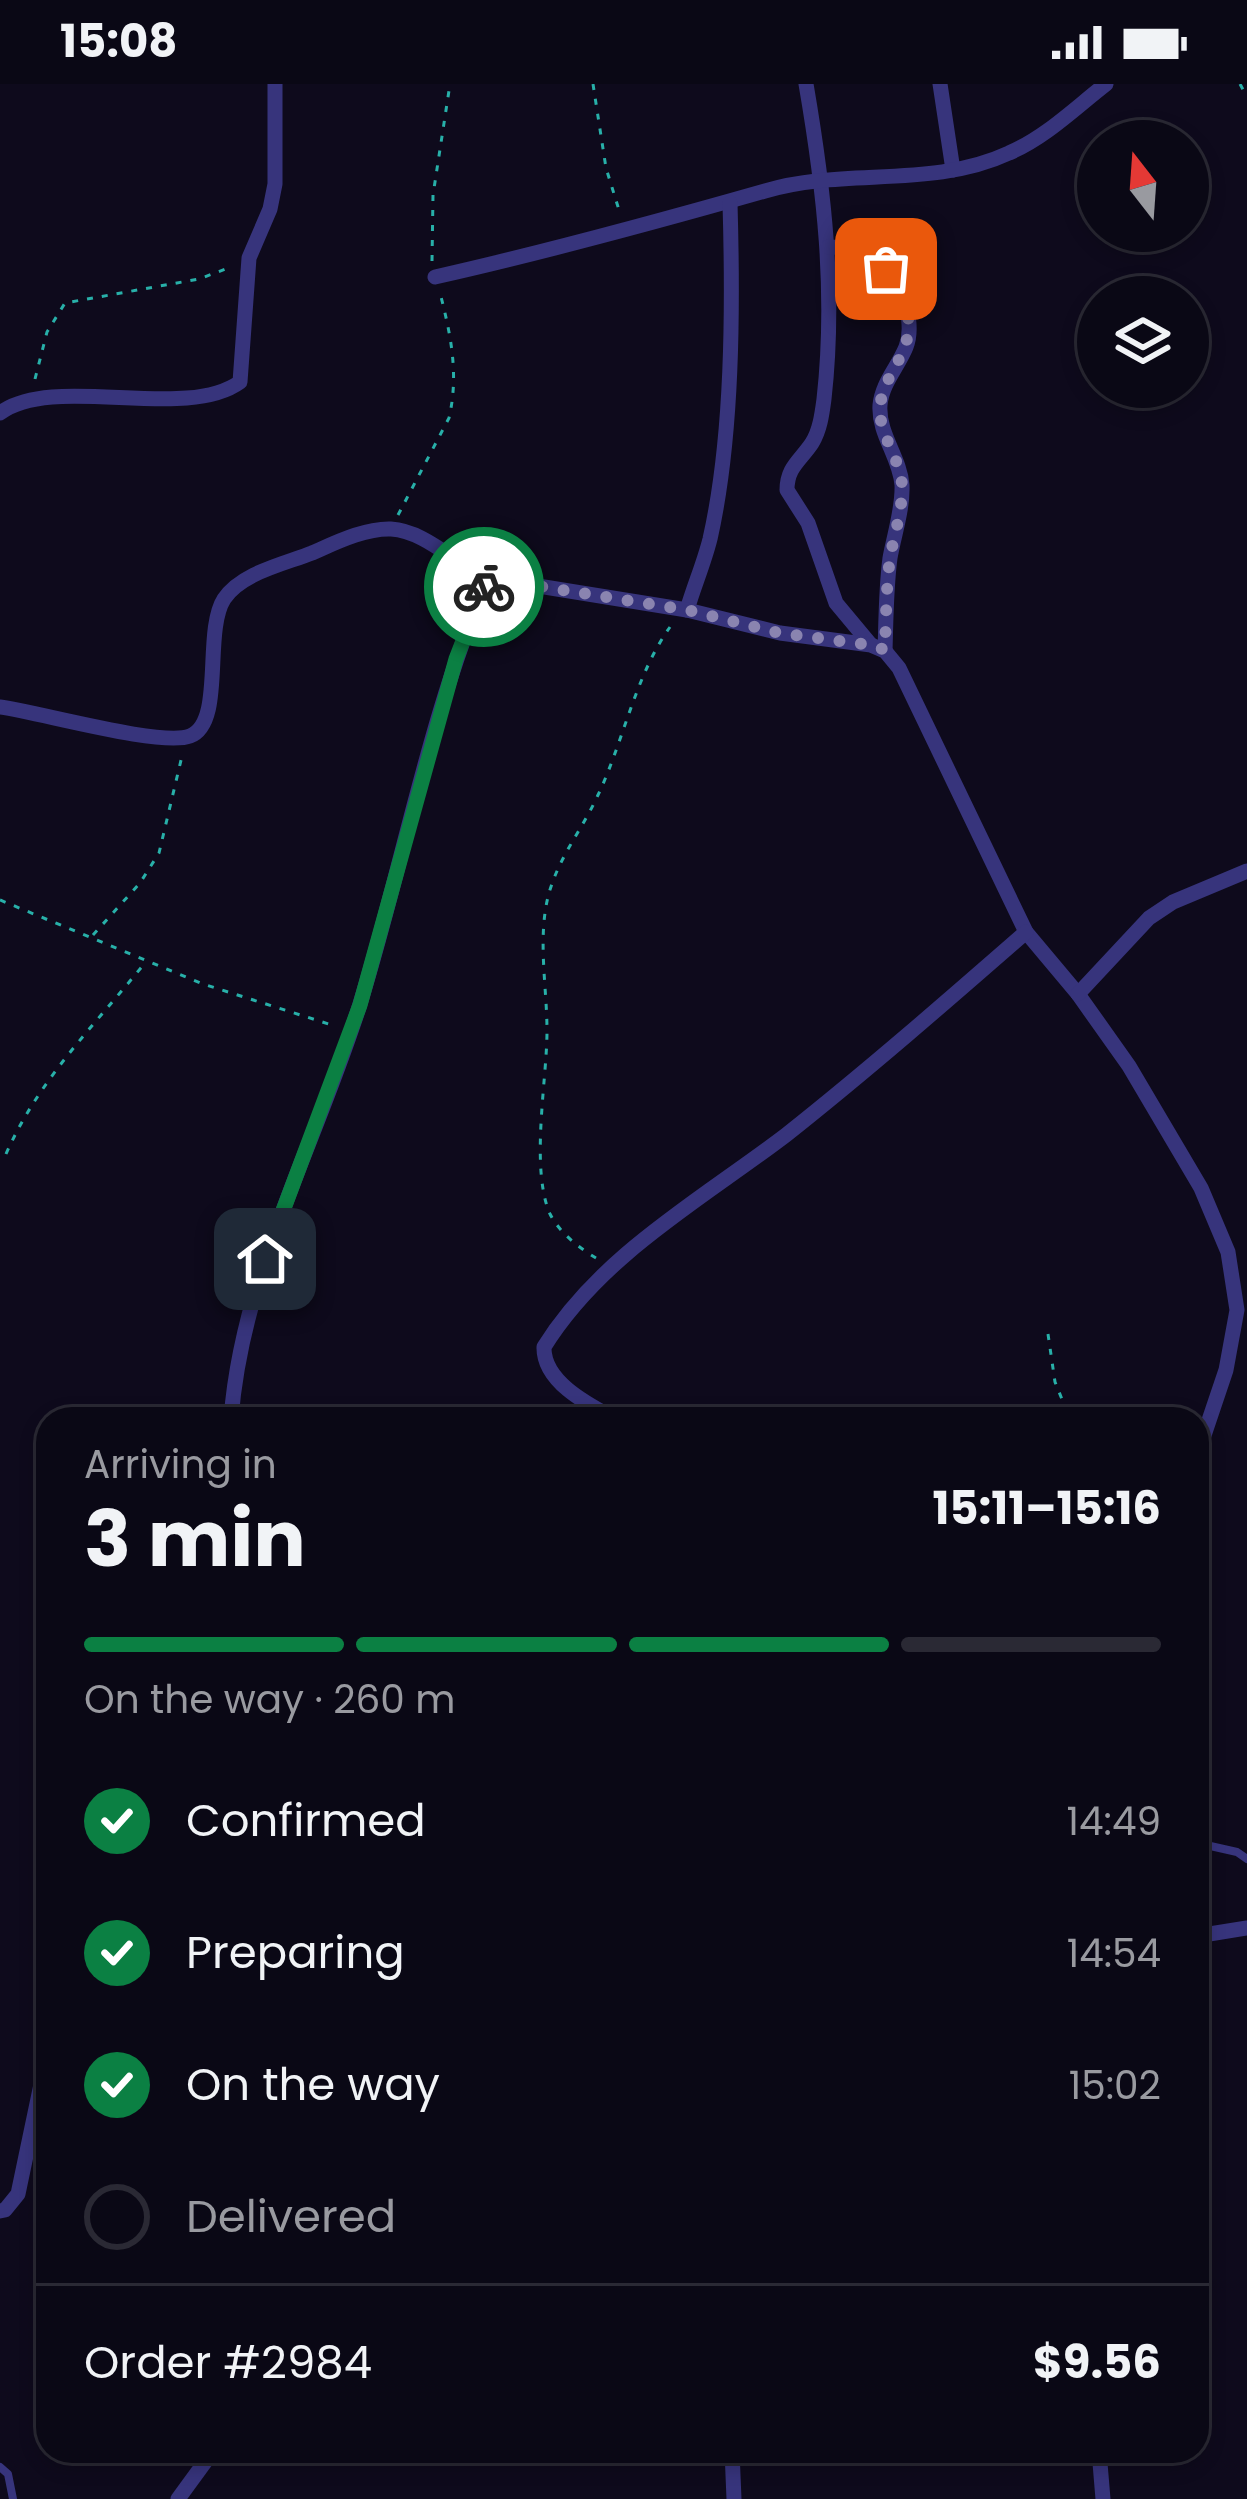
<!DOCTYPE html>
<html lang="en">
<head>
<meta charset="utf-8">
<style>
  body { margin:0; font-family:Poppins,sans-serif; background:#13111e; color:#f1f3f6; height:100vh; display:flex; flex-direction:column; font-size:45px; white-space:nowrap }
  * { box-sizing:border-box; margin:0 }
  p { font-size:39px; color:#999aa0 }
  .icon { flex:none; width:66px; height:66px; fill:none; stroke:currentColor; stroke-width:2; stroke-linecap:round; stroke-linejoin:round }
  .map { position:relative; flex:1; overflow:hidden }
  .details { position:absolute; left:36px; top:1323px; width:1173px; height:1056px; display:flex; flex-direction:column; background:#0a0815; border-radius:36px; box-shadow:0 6px 18px #0003,0 0 0 3px #2a2934 }
  .details>* { flex:none }
  .needle { width:78px; rotate:343deg }
  .controls { position:absolute; left:1077px; top:36px; display:grid; gap:24px }
  .controls a { display:grid; place-items:center; width:132px; height:132px; border-radius:50%; background:#0a0815; box-shadow:0 6px 18px #0003,0 0 0 3px #2a2934; font-size:60px }
  .pin { position:absolute; display:grid; place-items:center; width:102px; height:102px; color:#fff; margin:-51px; border-radius:24px; box-shadow:0 6px 18px #0006 }
  .courier { position:absolute; display:grid; place-items:center; width:120px; height:120px; margin:-60px; border:9px solid #0b8043; border-radius:50%; background:#fff; color:#222; box-shadow:0 3px 15px #0007 }
  .headline em { font-style:normal; font-weight:700 }
  .headline div { display:flex; flex-direction:column-reverse }
  .headline { display:flex; align-items:center; justify-content:space-between; height:204px; padding:0 48px }
  h1 { font-size:78px; font-weight:700; line-height:90px }
  .bar { display:grid; grid-template-columns:repeat(4,1fr); gap:18px 12px; align-content:center; height:144px; padding:0 48px }
  .bar i { height:15px; border-radius:9px; background:#2a2934 }
  .bar .on { background:#0b8043 }
  .bar p { grid-column:span 4 }
  .line { display:flex; align-items:center; gap:30px; padding:0 48px; border-top:3px solid #2a2934 }
  .line div { flex:1 }
  ol { padding:0 48px; list-style:none }
  li { display:flex; align-items:center; gap:36px; height:132px }
  li p { margin-inline-start:auto }
  li .icon { padding:12px; border-radius:50%; background:#0b8043; color:#fff; stroke-width:4 }
  li:last-child { color:#999aa0 }
  li i { width:66px; height:66px; border:6px solid #2a2934; border-radius:50% }
  .status { display:flex; justify-content:space-between; align-items:center; height:84px; padding:0 60px; background:#0a0815; direction:ltr }
  .status svg { height:33px; fill:currentColor }
  .map>svg:first-child { display:block }
  .lines { fill:none; stroke-linecap:round; stroke-linejoin:round }
  .path { stroke:#28b0a9; stroke-width:3; stroke-dasharray:6 9; stroke-linecap:butt }
  .lane { stroke:#37347c; stroke-width:8 }
  .street { stroke:#37347c; stroke-width:15 }
  .done { stroke:#8a84b0; stroke-width:12; stroke-dasharray:0 21.6 }
  .route { stroke:#0b8043; stroke-width:15 }
</style>
</head>
<body>
<div class="status"><b>15:08</b><svg viewBox="0 0 49 12"><path d="M0 12V9h3v3zM5 12V6h3v6zM10 12V3h3v9zM15 12V0h3v12zM26 1h20v11H26zM47 4h2v5h-2z"/></svg></div>
<div class="map">
<svg width="1247" height="2415" viewBox="0 0 1247 2415">
  <rect width="100%" height="100%" fill="#0e0a1c"/>
  <g class="lines">
    <g class="path">
      <polyline points="593,0 606,84 619,126"/>
      <polyline points="1240,0 1247,13"/>
      <polyline points="432,177 433,111 450,0"/>
      <polyline points="35,295 47,248 65,219 199,195 231,183"/>
      <path d="M398,431L449,334C459,291 451,251 440,209"/>
      <polyline points="0,816 203,900 335,942"/>
      <polyline points="93,851 140,799 159,769 182,672"/>
      <path d="M6,1070C39,995 94,942 144,880"/>
      <path d="M596,1174C579,1164 559,1148 550,1130C530,1084 547,996 547,947C547,902 537,853 549,809C560,771 582,746 598,711C624,656 635,592 670,543"/>
      <polyline points="1048,1250 1055,1298 1070,1335"/>
    </g>
    <g class="lane">
      <polyline points="1197,1759 1237,1768 1247,1775"/>
      <polyline points="0,2383 8,2390 13,2415"/>
    </g>
    <g class="street">
      <path d="M806,0C824,105 836,208 824,315C822,330 820,346 812,359C800,377 787,383 787,406L808,439L836,519L871,561"/>
      <polyline points="940,0 953,86"/>
      <path d="M828,163C839,164 855,162 865,167C894,181 918,232 906,263C898,283 882,299 880,321C878,350 900,373 902,401C903,425 894,451 890,474C886,504 886,536 885,567"/>
      <path d="M435,193C546,168 656,138 765,107C844,83 932,105 1009,69C1046,53 1075,24 1106,0"/>
      <path d="M0,329C53,289 185,338 240,298L249,174L270,125L275,100V0"/>
      <path d="M687,526C694,502 704,479 710,455C733,353 733,223 730,119"/>
      <path d="M0,623C38,628 161,663 190,652C225,639 203,548 224,515C241,489 284,480 312,469C335,459 365,444 391,445C426,447 456,481 488,494L687,526L780,549L871,561L885,567L899,584L1026,848L1078,910L1129,982L1201,1104L1228,1168L1237,1226L1226,1286L1197,1372"/>
      <polyline points="1078,910 1149,834 1173,818 1247,787"/>
      <path d="M231,1335C242,1189 317,1058 360,920C404,778 429,630 488,494"/>
      <path d="M615,1335C589,1321 543,1298 544,1263C601,1171 702,1115 786,1051C868,986 947,917 1026,848"/>
      <polyline points="48,1800 42,1826 48,1863"/>
      <polyline points="1197,1852 1247,1844"/>
      <polyline points="0,2127 5,2126 18,2110 48,1967"/>
      <polyline points="732,2367 734,2415"/>
      <polyline points="1099,2367 1103,2415"/>
      <polyline points="178,2415 213,2367"/>
    </g>
  </g>
  <g class="lines">
    <path class="done" d="M484,503L488,494L687,526L779,549L871,561L885,566C886,536 886,504 890,474C894,451 903,425 902,401C900,373 878,350 880,322C882,306 890,292 897,279C919,239 907,222 886,185"/>
    <polyline class="route" points="265,1175 360,921 456,575 484,503"/>
  </g>
</svg>
<div class="controls">
<a><svg class="needle" viewBox="-14 -14 28 28"><path d="M0-13l5 13h-10z" fill="#e53935"/><path d="M0 13l5-13h-10z" fill="#999aa0"/></svg></a>
<a><svg class="icon" aria-label="layers" viewBox="0 0 24 24"><path d="M12 4l9 5-9 5-9-5zM3 14l9 5 9-5"/></svg></a>
</div>
<div class="pin" style="left:886px;top:185px;background:#ea580c"><svg class="icon" aria-label="bag" viewBox="0 0 24 24"><path d="M5 8h14l-1 12H6zM9 8a3 3 0 0 1 6 0"/></svg></div>
<div class="pin" style="left:265px;top:1175px;background:#1f2937"><svg class="icon" aria-label="home" viewBox="0 0 24 24"><path d="M3 11l9-7 9 7M6 9v11h12V9"/></svg></div>
<div class="courier" style="left:484px;top:503px"><svg class="icon" aria-label="bike" viewBox="0 0 24 24"><circle cx="6" cy="16" r="4"/><circle cx="18" cy="16" r="4"/><path d="M6 16l4-8h5l3 8M10 8l3 8H6M13 5h3"/></svg></div>
<section class="details">
<div class="headline"><div><h1>3 min</h1><p>Arriving in</p></div><em>15:11–15:16</em></div>
<div class="bar"><i class="on"></i><i class="on"></i><i class="on"></i><i></i><p>On the way · 260 m</p></div>
<ol>
<li><svg class="icon" aria-label="check" viewBox="0 0 24 24"><path d="M5 12l5 5 9-10"/></svg>Confirmed<p>14:49</p></li>
<li><svg class="icon" aria-label="check" viewBox="0 0 24 24"><path d="M5 12l5 5 9-10"/></svg>Preparing<p>14:54</p></li>
<li><svg class="icon" aria-label="check" viewBox="0 0 24 24"><path d="M5 12l5 5 9-10"/></svg>On the way<p>15:02</p></li>
<li><i></i>Delivered</li>
</ol>
<div class="line" style="height:156px"><div>Order #2984</div><b>$9.56</b></div>
</section>
</div>
</body>
</html>
